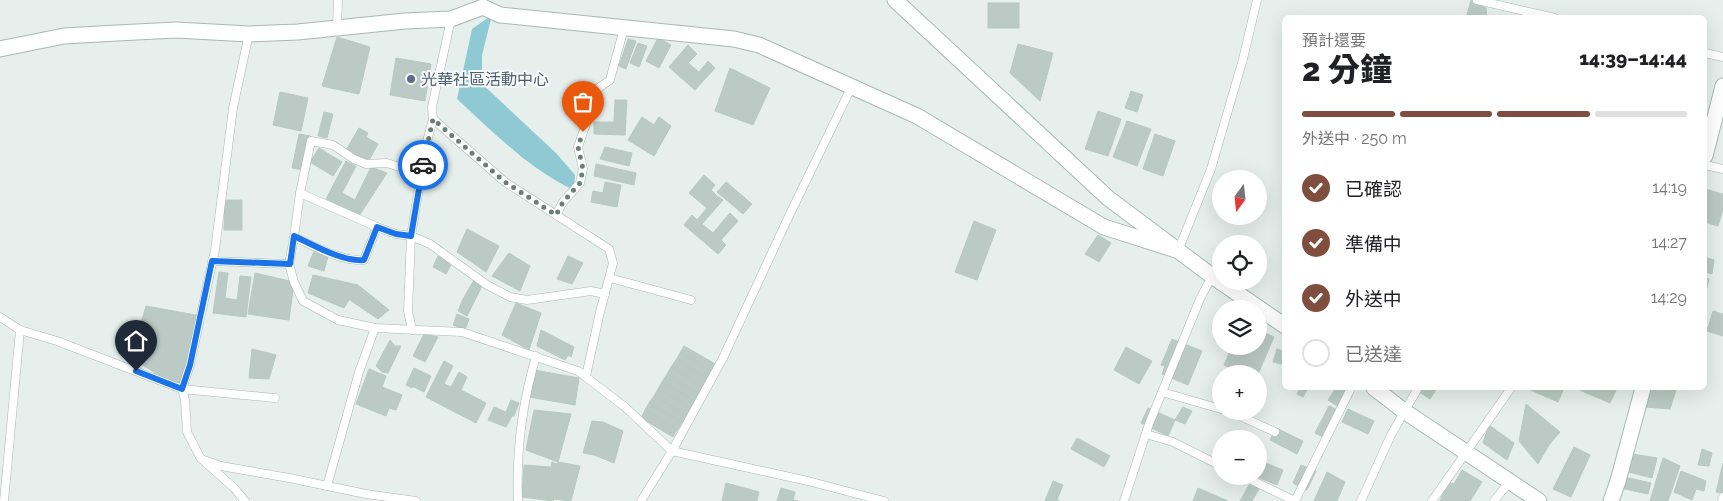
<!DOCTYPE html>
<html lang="zh-TW">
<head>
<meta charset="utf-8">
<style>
  body { margin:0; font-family:Raleway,"Noto Sans TC",sans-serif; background:#f2f2f2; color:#202124; height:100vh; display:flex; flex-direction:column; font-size:19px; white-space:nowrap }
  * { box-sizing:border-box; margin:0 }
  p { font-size:16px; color:#757577 }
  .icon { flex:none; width:28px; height:28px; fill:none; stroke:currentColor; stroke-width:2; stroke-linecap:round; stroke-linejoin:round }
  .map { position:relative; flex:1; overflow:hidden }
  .drawer { position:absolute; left:1282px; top:15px; width:425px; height:375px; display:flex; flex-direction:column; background:#fff; border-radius:8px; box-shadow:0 5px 20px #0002 }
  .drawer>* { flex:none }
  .needle { width:32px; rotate:195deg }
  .controls { position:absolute; left:1212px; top:170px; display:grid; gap:10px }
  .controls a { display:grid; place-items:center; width:55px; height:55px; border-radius:50%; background:#fff; box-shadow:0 5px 20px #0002; font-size:25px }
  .pin { position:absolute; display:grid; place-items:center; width:42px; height:42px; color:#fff; margin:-51px -21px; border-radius:50% 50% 50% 0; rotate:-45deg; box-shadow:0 0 5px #0007 }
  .pin .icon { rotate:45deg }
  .courier { position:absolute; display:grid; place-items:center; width:50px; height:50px; margin:-25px; border:4px solid #1a73e8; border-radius:50%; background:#fff; color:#222; box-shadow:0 1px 6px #0007 }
  .overview em { font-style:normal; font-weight:800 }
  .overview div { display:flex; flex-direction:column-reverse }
  .overview { display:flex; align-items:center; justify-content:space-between; height:85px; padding:0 20px }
  h1 { font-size:32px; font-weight:800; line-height:38px }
  .bar { display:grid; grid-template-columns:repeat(4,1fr); gap:8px 5px; align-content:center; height:60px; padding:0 20px }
  .bar i { height:6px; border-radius:4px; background:#e0e0e0 }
  .bar .current { background:#7f4e3f }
  .bar p { grid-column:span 4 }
  ol { padding:0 20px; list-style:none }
  li { display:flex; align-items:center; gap:15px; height:55px }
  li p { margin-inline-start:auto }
  li .icon { padding:5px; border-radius:50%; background:#7f4e3f; color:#fff; stroke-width:4 }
  li:last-child { color:#757577 }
  li i { width:28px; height:28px; border:2px solid #e0e0e0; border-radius:50% }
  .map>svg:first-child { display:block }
  .water { fill:#8ec9d4 }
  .building { fill:#bbcac4; stroke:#b8c9c2 }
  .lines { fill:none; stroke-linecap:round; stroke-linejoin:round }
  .lane-casing { stroke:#a8b8b2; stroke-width:9 }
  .street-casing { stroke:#a8b8b2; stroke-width:17 }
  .secondary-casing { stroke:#a4bbb3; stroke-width:17 }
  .lane { stroke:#fff; stroke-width:8 }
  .street { stroke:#fff; stroke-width:15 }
  .secondary { stroke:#fff; stroke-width:15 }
  .done { stroke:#687f78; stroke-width:5; stroke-dasharray:0 9 }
  .route { stroke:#1a73e8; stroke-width:6 }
  .service-dot { fill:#5c6f8a; stroke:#f7fbf9; stroke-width:2 }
  .labels { text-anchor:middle; stroke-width:4; stroke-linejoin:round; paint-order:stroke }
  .service-label { font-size:16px; fill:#4e5e75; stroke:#f7fbf9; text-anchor:start }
</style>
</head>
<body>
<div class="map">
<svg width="1723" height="501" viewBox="0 0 1723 501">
  <rect width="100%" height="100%" fill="#e6efeb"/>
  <path class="water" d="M492,15L482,55V84L556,153L575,175L574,190C530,170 492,131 457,99L472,29Z"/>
  <g class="building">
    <polygon points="1471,0 1486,8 1487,18 1466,18"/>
    <rect x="988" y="3" width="31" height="25"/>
    <polygon points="337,37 370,47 359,94 322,86"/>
    <polygon points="658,38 671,45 659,68 646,61"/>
    <polygon points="628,39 636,41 626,69 619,66"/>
    <polygon points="638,43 647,46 639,67 630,63"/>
    <polygon points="1018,44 1053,53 1040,101 1010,73"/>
    <polygon points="688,45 697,54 688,63 699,72 708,61 715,68 695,90 669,67"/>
    <polygon points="396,58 431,64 425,101 390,95"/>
    <polygon points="730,68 770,88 753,125 715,111"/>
    <polygon points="1131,91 1143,95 1137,112 1125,108"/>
    <polygon points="280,92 308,98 301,131 273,125"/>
    <polygon points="615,100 627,100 625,135 594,134 594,122 614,122"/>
    <polygon points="1098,111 1121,119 1108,156 1085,149"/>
    <polygon points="324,112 333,114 327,138 318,136"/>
    <polygon points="642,117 654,125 659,117 671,126 654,156 628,140"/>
    <polygon points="1127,121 1151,129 1137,166 1113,157"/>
    <polygon points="359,128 368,133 366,137 378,144 368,162 346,150"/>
    <polygon points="299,134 310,136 304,170 292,168"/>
    <polygon points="1155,134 1175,141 1163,176 1143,169"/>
    <polygon points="605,147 632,153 629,166 600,159"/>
    <polygon points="319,148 342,162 333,176 310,162"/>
    <polygon points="346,161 356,166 342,193 355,200 371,167 387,173 359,216 326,199"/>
    <polygon points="596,164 636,173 634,185 594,176"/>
    <polygon points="704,175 715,185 711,190 717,196 707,208 689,193"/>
    <polygon points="605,182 621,185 617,207 591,202 593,191 603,193"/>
    <polygon points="726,182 752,204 743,214 717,192"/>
    <polygon points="1705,189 1723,194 1723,209 1718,226 1705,222"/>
    <polygon points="717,196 723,200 702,224 713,233 730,213 738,221 721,240 726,245 718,254 684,225 692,215 697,220"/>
    <polygon points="225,200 242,200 242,230 224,230"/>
    <polygon points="974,221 996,230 977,280 955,272"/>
    <polygon points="467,229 499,246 486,272 457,252"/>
    <polygon points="1098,235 1111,243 1099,262 1085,254"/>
    <polygon points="314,251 328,256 324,271 308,266"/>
    <polygon points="509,253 530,266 520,291 492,276"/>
    <polygon points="438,256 452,263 446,274 433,267"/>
    <polygon points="568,256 583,263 572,284 557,279"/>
    <polygon points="1705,257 1714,260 1712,274 1705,272"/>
    <polygon points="219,272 228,273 225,298 237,300 240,276 251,277 246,317 213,313"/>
    <polygon points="255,273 294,282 289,320 248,314"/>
    <polygon points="313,275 358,285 344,308 308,293"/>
    <polygon points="1705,278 1709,279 1706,291 1705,290"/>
    <polygon points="474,280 482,286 467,316 458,311 463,299"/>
    <polygon points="358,285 389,310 378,319 347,298"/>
    <polygon points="516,303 541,313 529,350 502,335"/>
    <polygon points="146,306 201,316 182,389 131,358"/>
    <polygon points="1713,311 1723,314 1723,336 1707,331"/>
    <polygon points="457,314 469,319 465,330 453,325"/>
    <polygon points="541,330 574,347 571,357 568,355 565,360 537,346"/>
    <polygon points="1259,330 1274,337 1258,374 1238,374 1239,372 1224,365 1232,346 1259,346"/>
    <polygon points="424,334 438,337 425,362 413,356"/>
    <polygon points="1172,339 1202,351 1188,385 1162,374 1165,366 1161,365"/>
    <polygon points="390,340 395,346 401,346 388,373 382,372 376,366"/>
    <polygon points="684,346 717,365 712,372 680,353"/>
    <polygon points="1126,347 1152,361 1139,384 1114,370"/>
    <polygon points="252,349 276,355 269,379 249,378"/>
    <polygon points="1277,349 1285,352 1282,364 1273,362"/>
    <polygon points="680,353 712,372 708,379 676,360"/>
    <polygon points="676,360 708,379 703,387 671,367"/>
    <polygon points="444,361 453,366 444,384 451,387 459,372 467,377 461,390 486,403 476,423 426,397"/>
    <polygon points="671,367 703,387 699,394 667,374"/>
    <polygon points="414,368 431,376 424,392 412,386 412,388 406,385"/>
    <polygon points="369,369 386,376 382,387 402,395 396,410 389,408 386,416 356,404"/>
    <polygon points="534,370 579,378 575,405 529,397"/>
    <polygon points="667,374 699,394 695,401 662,382"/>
    <polygon points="662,382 695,401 690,408 658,389"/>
    <polygon points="1300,388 1308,388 1303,397 1297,394"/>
    <polygon points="1336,388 1340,388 1352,395 1342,409 1328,400"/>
    <polygon points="1420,388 1437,388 1430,399 1418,391"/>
    <polygon points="1526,388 1564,388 1558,402"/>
    <polygon points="1575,388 1617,388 1610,403"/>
    <polygon points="1639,388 1663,388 1676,390 1670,409 1633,406"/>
    <polygon points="658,389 690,408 686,415 654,396"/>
    <polygon points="654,396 686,415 682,423 649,403"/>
    <polygon points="511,400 519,403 514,416 512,416 506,427 488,420 494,407 506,412"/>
    <polygon points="649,403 682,423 677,430 645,410"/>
    <polygon points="1526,404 1560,432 1549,445 1538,464 1519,441"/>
    <polygon points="1329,406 1342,412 1329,440 1315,433"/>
    <polygon points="1183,407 1192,411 1185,424 1175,420"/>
    <polygon points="1148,408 1175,420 1168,436 1141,423"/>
    <polygon points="1348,409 1374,421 1368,434 1342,422"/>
    <polygon points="534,410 571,414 558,462 526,450"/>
    <polygon points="645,410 677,430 673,437 641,418"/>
    <polygon points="592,421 603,422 623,431 614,463 594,455 583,453"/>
    <polygon points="1489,425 1514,443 1507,460 1483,443"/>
    <polygon points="1276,428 1303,441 1297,454 1270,440"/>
    <polygon points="1077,438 1110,456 1104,467 1071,449"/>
    <polygon points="1574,447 1590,455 1571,497 1553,489"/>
    <polygon points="1702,449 1712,453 1709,466 1698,465"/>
    <polygon points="1620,452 1657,458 1652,478 1616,469"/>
    <polygon points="1663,458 1680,466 1668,501 1650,501"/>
    <polygon points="1261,461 1283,470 1277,485 1255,476 1259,476 1259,466"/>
    <polygon points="552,462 557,464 558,462 580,466 571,501 554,499 553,501 522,497 524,465 551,467"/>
    <polygon points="1723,463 1723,494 1716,492"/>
    <polygon points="1301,465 1316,471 1307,490 1293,483"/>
    <polygon points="1462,470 1482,482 1470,501 1440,501 1448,482 1454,484"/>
    <polygon points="1681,471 1706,481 1704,491 1696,489 1692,500 1674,492"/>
    <polygon points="1327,472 1345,482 1337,501 1314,501"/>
    <polygon points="1615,475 1651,483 1648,494 1611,486"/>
    <polygon points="1053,481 1063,485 1057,500 1060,501 1045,501"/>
    <polygon points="726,483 759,492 757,501 722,501"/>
    <polygon points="1249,485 1259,489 1252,501 1240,501"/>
    <polygon points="781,488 795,492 793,500 798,501 777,501"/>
    <polygon points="1198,488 1228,501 1193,501"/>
  </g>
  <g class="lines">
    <g class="lane-casing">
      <g id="lane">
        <polyline points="1477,0 1555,18"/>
        <polyline points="451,19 432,107 433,119 505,182 609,249 613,263 600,312 586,376"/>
        <polyline points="337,28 338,0"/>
        <polyline points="249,34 233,108 215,250 190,365 182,389 185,400 187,432 201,459 221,466 289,478 366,494 416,501"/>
        <polyline points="1705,53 1723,57"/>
        <polyline points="1705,165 1723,169"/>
        <polyline points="300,193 377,227 396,234 411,236 430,244 487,285 510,297 527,300 591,291 605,294"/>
        <polyline points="556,215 563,202 580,183 583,169 578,147 588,118 590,94 610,80 624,28"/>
        <polyline points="294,237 300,193 311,141 333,145 354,159 366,164 387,163 421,174"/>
        <polyline points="1178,251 1211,169 1243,59 1257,0"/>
        <polyline points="212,261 289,264 294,282 303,301 338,320 375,328 462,332 578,371 625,407 672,451 808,481 884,501"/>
        <path d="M289,264L294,237C314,246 342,262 364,260L377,227"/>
        <polyline points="610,278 691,300"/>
        <polyline points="0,317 20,330 57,341 182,389 275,398"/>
        <polyline points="412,330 408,311 411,236 426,145 433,119"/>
        <polyline points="1162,392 1221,409"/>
        <polyline points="1229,411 1275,432"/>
        <polyline points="1146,434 1173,442 1221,466"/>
        <polyline points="205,462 234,488 245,501"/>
        <polyline points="1243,476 1295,501 1351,388"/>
        <polyline points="327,486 359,372 375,328"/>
        <polyline points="4,501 20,330"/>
        <path d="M518,501C516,452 522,404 536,356"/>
        <polyline points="641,501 672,451 723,358 788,218 852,86"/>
        <polyline points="1124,501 1149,424 1200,299 1212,276"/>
        <polyline points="1361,501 1391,435 1418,388"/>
        <polyline points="1432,501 1511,388"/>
        <polyline points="1494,501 1510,481"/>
        <polyline points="1722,501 1723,497"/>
      </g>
    </g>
    <g class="street-casing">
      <polyline id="street" points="0,49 64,36 117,33 176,30 249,34 298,32 405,21 451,19 483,7 500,15 734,39 759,45 917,116 1104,227 1176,250"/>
    </g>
    <g class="secondary-casing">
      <g id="secondary">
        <polyline points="895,0 1108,198 1212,276 1285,326"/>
        <polyline points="1705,156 1723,86"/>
        <polyline points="1374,388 1404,411 1539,501"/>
        <polyline points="1611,501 1618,481 1643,388"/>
      </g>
    </g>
    <use href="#lane" class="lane"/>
    <use href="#street" class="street"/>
    <use href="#secondary" class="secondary"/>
  </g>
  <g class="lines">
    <polyline class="done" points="423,165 433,119 505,182 556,215 563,202 580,183 583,169 578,147 583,132"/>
    <path class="route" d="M136,371L182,389L190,365L212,261L290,264L294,236C314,245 342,262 364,260L377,227L396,234L411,236L423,165"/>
  </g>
  <circle class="service-dot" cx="411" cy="79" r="5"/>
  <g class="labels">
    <g class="service-label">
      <text x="421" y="85">光華社區活動中心</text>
    </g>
  </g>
</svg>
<div class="controls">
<a><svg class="needle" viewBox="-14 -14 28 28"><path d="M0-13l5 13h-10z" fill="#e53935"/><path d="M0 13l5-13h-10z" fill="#757577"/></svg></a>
<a><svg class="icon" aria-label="locate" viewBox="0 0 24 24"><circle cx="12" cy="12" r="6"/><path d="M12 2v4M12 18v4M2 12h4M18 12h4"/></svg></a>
<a><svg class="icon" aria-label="layers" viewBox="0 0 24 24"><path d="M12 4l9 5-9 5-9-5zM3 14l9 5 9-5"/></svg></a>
<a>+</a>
<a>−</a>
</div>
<div class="pin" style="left:583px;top:132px;background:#ea580c"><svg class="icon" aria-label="bag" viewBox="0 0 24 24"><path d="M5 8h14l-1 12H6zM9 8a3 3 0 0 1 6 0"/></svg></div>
<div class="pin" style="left:136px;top:371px;background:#1f2937"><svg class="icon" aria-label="home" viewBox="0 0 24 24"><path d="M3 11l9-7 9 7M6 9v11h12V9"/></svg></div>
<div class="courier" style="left:423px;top:165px"><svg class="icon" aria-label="car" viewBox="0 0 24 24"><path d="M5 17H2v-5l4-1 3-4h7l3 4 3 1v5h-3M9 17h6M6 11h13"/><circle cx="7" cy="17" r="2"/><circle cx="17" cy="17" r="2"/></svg></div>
<section class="drawer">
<div class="overview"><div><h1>2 分鐘</h1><p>預計還要</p></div><em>14:39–14:44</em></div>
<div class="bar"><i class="current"></i><i class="current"></i><i class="current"></i><i></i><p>外送中 · 250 m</p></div>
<ol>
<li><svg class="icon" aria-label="check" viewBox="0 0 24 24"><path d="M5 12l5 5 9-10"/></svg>已確認<p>14:19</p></li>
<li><svg class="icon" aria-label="check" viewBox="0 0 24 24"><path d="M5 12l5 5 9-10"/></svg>準備中<p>14:27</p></li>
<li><svg class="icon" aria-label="check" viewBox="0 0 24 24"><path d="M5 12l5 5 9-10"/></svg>外送中<p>14:29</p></li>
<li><i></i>已送達</li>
</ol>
</section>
</div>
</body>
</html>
